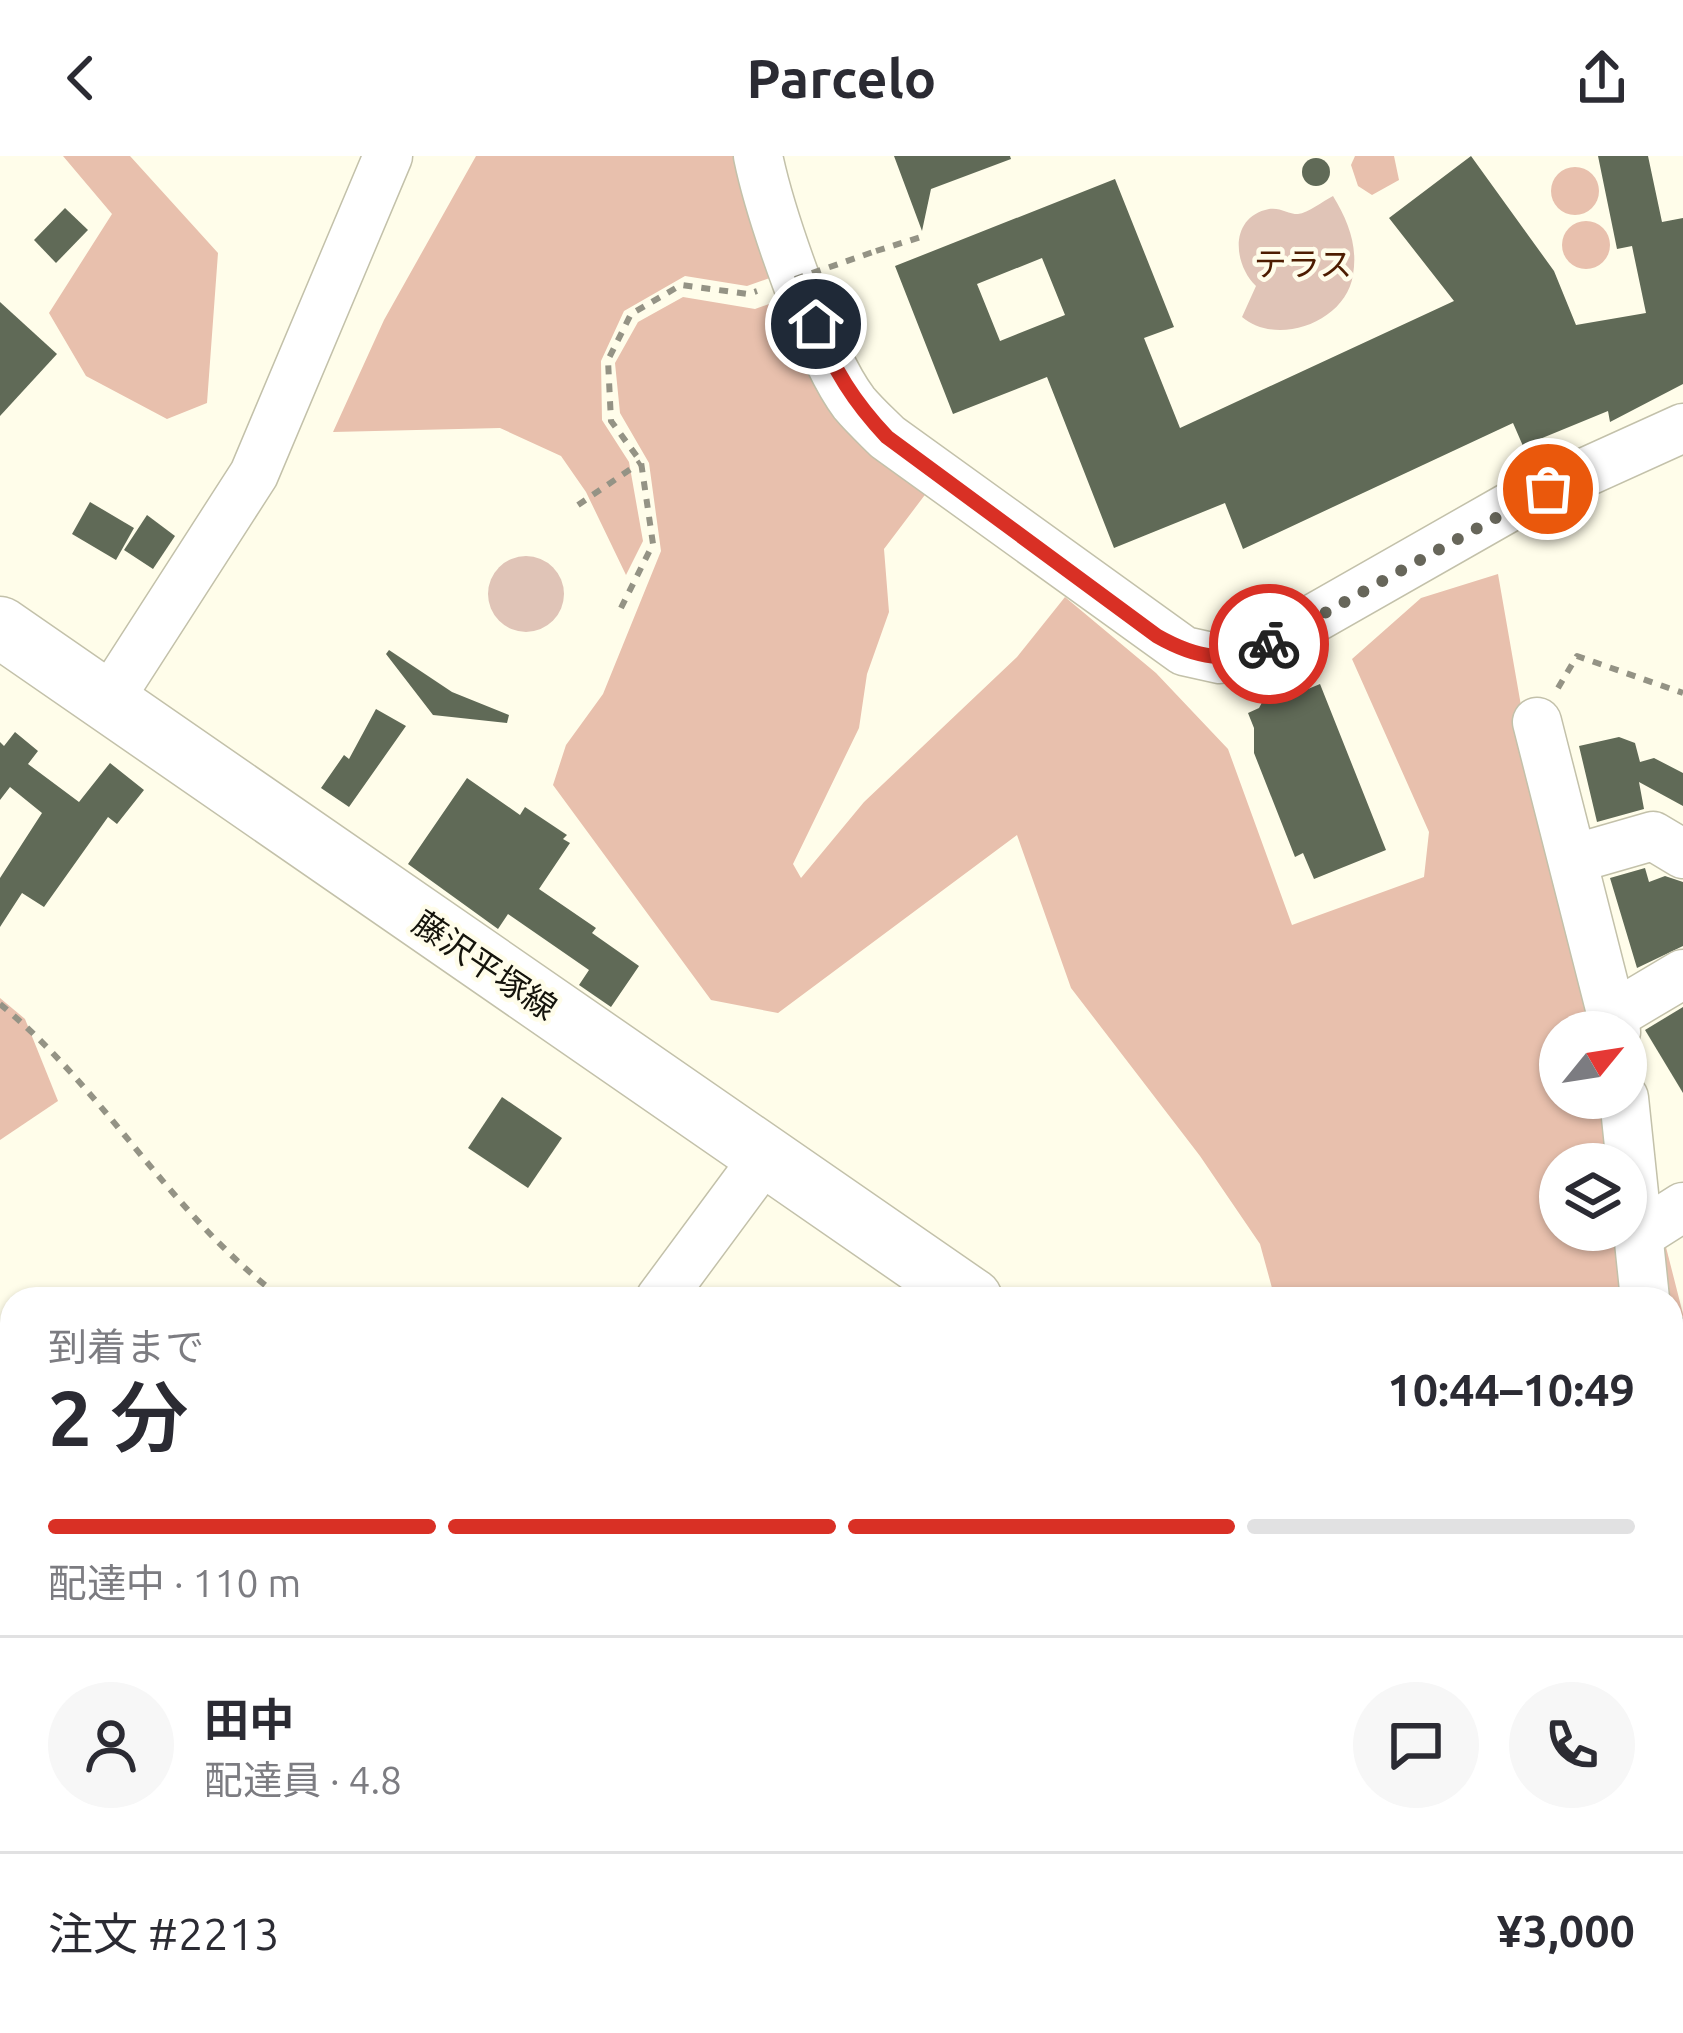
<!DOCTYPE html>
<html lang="ja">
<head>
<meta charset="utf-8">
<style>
  body { margin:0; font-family:Ubuntu,"Noto Sans JP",sans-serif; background:#f7f7f7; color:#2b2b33; height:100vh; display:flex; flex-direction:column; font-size:45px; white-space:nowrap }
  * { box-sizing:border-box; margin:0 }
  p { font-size:39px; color:#7c7c81 }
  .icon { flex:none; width:66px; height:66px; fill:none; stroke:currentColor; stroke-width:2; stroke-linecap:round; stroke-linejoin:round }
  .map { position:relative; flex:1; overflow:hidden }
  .panel { position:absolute; left:0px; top:1131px; width:1683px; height:747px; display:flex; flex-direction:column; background:#fff; border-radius:36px 36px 0 0; box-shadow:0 3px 9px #0004 }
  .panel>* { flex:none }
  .needle { width:78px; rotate:60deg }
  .tools { position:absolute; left:1539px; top:855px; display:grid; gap:24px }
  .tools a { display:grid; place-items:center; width:108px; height:108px; border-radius:50%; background:#fff; box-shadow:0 3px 9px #0004; font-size:60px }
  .pin { position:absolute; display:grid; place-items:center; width:102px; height:102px; color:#fff; margin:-51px; border:6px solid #fff; border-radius:50%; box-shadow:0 3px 12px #0007 }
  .courier { position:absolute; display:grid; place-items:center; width:120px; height:120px; margin:-60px; border:9px solid #d93025; border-radius:50%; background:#fff; color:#222; box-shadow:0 3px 15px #0007 }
  .head em { font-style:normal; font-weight:600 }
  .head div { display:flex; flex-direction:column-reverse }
  .head { display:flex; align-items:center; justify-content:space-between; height:204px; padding:0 48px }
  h1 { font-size:78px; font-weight:600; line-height:90px }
  .bar { display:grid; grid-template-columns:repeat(4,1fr); gap:18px 12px; align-content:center; height:144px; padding:0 48px }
  .bar i { height:15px; border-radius:9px; background:#e1e1e2 }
  .bar .on { background:#d93025 }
  .bar p { grid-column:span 4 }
  .line { display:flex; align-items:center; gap:30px; padding:0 48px; border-top:3px solid #e1e1e2 }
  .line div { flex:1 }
  .round { display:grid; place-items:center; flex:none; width:126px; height:126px; border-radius:63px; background:#f7f7f7 }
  header { display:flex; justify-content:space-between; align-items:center; height:156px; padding:0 48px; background:#fff; font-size:54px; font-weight:600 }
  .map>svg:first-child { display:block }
  .green { fill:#e0c4b7 }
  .forest { fill:#e8c0ad; fill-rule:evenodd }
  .building { fill:#606a57; fill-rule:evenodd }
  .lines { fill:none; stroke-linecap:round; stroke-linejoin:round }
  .minor-casing { stroke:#c3c1aa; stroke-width:51 }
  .major-casing { stroke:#c3c1aa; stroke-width:63 }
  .path { stroke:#949385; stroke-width:6; stroke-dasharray:9 9; stroke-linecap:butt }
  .minor { stroke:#fff; stroke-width:48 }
  .major { stroke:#fff; stroke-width:60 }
  .path-bridge { stroke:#949385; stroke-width:6; stroke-dasharray:9 9; stroke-linecap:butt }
  .done { stroke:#67665a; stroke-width:12; stroke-dasharray:0 21.6 }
  .route { stroke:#d93025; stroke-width:15 }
  .labels { text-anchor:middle; stroke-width:9; stroke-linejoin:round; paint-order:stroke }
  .park-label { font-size:33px; fill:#4d1c00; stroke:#fffdea }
  .street-label { font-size:33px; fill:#15140c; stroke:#fffdea }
</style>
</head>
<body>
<header><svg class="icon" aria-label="back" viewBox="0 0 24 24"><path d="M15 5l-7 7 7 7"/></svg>Parcelo<svg class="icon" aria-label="share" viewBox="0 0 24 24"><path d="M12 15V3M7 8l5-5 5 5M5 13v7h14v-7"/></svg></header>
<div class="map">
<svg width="1683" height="1877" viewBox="0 0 1683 1877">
  <rect width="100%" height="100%" fill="#fffdea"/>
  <g class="green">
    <path d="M1333,40C1348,65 1358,89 1353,119C1346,166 1277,191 1242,161L1256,130C1233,108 1229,61 1269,53C1280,51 1288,58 1298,58C1308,57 1323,45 1333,40Z"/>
    <circle cx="526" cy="438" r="38"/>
  </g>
  <g class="forest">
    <polygon points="63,0 130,0 218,97 207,247 167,263 86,220 49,157 112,58"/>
    <polygon points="476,0 780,0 801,111 747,130 685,120 624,155 601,205 602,264 629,306 643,385 626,419 586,336 561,300 500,272 333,276 384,164"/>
    <polygon points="1355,0 1394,0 1399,24 1372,39 1358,30 1351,9"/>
    <circle cx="1575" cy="35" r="24"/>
    <circle cx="1586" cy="89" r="24"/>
    <path d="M814,132L873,241L949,307L884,393L889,456L867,518L859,572L793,708L801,722L864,646L1017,501L1065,441L1156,517L1228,593L1292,769L1424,721L1429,676L1352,503L1421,442L1498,418L1549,710L1592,876H1560V942H1614L1653,1040L1683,1158V1285L1671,1278V1143H1275L1260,1088L1200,1000L1071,832L1017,679L778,857L711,844L553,629L566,589L603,538L661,395L649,307L620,257L615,207L638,166L683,141L755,153ZM1560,1008H1626V1074H1560Z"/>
    <polygon points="0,842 25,863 58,945 0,984"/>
    <polygon points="0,1691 12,1697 12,1866 525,1866 518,1877 0,1877"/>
    <polygon points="1683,1722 1683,1874 1667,1866 1671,1866 1671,1727"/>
  </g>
  <g class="building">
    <polygon points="894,0 1010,0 1011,3 931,33 922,75"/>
    <path d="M1471,0L1554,115L1576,169L1646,157L1632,90L1617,93L1598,0H1648L1662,66L1683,62V228L1610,266L1608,255L1523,290L1513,267L1243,393L1225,347L1114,392L1047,221L953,258L895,110L1115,23L1174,171L1144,182L1180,272L1454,145L1389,62ZM1042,102L1065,159L1000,185L977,128Z"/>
    <circle cx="1316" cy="16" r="14"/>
    <polygon points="65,52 88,74 56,107 34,84"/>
    <polygon points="0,146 57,198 0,260"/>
    <polygon points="90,346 134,372 116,404 72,378"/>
    <polygon points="147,359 175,380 153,413 124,394"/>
    <polygon points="389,494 452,536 509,559 507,567 433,559 386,498"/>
    <polygon points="1272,528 1279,545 1320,528 1386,694 1314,723 1303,697 1295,701 1254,597 1254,572 1248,557 1259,552"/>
    <polygon points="376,553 406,570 349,651 321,632 344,599 349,603"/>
    <polygon points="15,576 38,595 28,608 79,646 110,607 144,634 117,668 108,661 44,751 22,737 0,771 0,722 42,657 10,631 0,644 0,586 4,590"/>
    <polygon points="1619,581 1635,587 1640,606 1654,602 1683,617 1683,650 1639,626 1644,653 1597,666 1579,590"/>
    <polygon points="467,622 520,659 525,651 567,679 563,683 570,687 539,733 596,772 592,777 639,810 611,851 579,829 589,814 508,758 498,773 408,708"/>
    <polygon points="1645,712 1649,726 1665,720 1683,726 1683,790 1637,812 1610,722"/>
    <polygon points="1683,851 1683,937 1645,874"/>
    <polygon points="502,941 562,982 528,1032 468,992"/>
  </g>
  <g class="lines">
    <g class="minor-casing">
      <g id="minor">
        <path d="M758,0C770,58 819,201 854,247C864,259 876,270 887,281L1184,495L1220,503L1253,497L1513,349L1683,272"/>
        <polyline points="108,545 254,318 388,0"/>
        <polyline points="1537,566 1616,876"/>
        <polyline points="1573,703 1653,680 1683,698"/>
        <polyline points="1614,859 1683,818"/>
        <polyline points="1624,942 1645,1143"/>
        <polyline points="1639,1079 1683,1051"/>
        <polyline points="660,1143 765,1001"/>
        <polyline points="1671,1184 1683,1197"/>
        <polyline points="0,1368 12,1361"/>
      </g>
    </g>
    <g class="major-casing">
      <g id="major">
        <polyline points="0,471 972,1143"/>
        <polyline points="1671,1575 1683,1579"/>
      </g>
    </g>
    <g class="path">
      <polyline points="876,95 924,80"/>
      <polyline points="578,349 641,306"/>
      <polyline points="621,452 653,388 641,306 611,265 608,204 631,158 681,129 748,138 757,135"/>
      <polyline points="1558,532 1577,500 1683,537"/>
      <path d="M0,848C106,935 172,1061 283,1143"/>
      <polyline points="591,1866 597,1877"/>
    </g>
    <use href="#minor" class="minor"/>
    <use href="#major" class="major"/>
    <polyline class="path-bridge" points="795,123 876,95"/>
  </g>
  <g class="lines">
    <polyline class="done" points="1269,488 1548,333"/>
    <path class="route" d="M816,168C833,213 854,246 887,281L1157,480C1194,501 1230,510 1269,488"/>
  </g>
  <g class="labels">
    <g class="park-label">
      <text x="1303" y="120">テラス</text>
    </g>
    <g class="street-label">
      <text transform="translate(485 809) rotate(34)" y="12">藤沢平塚線</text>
    </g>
  </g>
</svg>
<div class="tools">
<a><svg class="needle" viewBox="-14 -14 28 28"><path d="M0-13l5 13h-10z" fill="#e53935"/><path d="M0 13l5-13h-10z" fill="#7c7c81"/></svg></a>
<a><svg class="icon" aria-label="layers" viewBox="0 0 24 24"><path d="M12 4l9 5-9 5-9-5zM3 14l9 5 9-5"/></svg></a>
</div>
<div class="pin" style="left:1548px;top:333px;background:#ea580c"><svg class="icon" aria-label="bag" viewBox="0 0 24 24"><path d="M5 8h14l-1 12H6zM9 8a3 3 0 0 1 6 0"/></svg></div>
<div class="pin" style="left:816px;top:168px;background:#1f2937"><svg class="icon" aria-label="home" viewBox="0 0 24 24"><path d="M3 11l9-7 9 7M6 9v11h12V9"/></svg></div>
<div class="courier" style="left:1269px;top:488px"><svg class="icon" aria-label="bike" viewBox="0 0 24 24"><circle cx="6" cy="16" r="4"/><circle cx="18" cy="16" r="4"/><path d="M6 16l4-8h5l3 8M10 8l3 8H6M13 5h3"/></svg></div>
<section class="panel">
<div class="head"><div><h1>2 分</h1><p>到着まで</p></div><em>10:44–10:49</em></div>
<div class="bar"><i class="on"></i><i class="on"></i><i class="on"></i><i></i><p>配達中 · 110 m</p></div>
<div class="line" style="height:216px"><a class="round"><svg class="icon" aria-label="person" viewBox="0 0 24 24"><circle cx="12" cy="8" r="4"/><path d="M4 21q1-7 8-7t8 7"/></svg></a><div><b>田中</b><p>配達員 · 4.8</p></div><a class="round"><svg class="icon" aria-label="chat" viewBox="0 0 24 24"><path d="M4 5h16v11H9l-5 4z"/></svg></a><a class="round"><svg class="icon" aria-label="phone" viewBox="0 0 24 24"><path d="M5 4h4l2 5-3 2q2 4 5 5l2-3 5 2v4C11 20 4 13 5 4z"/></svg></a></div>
<div class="line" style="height:156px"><div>注文 #2213</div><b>¥3,000</b></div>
</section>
</div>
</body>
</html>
